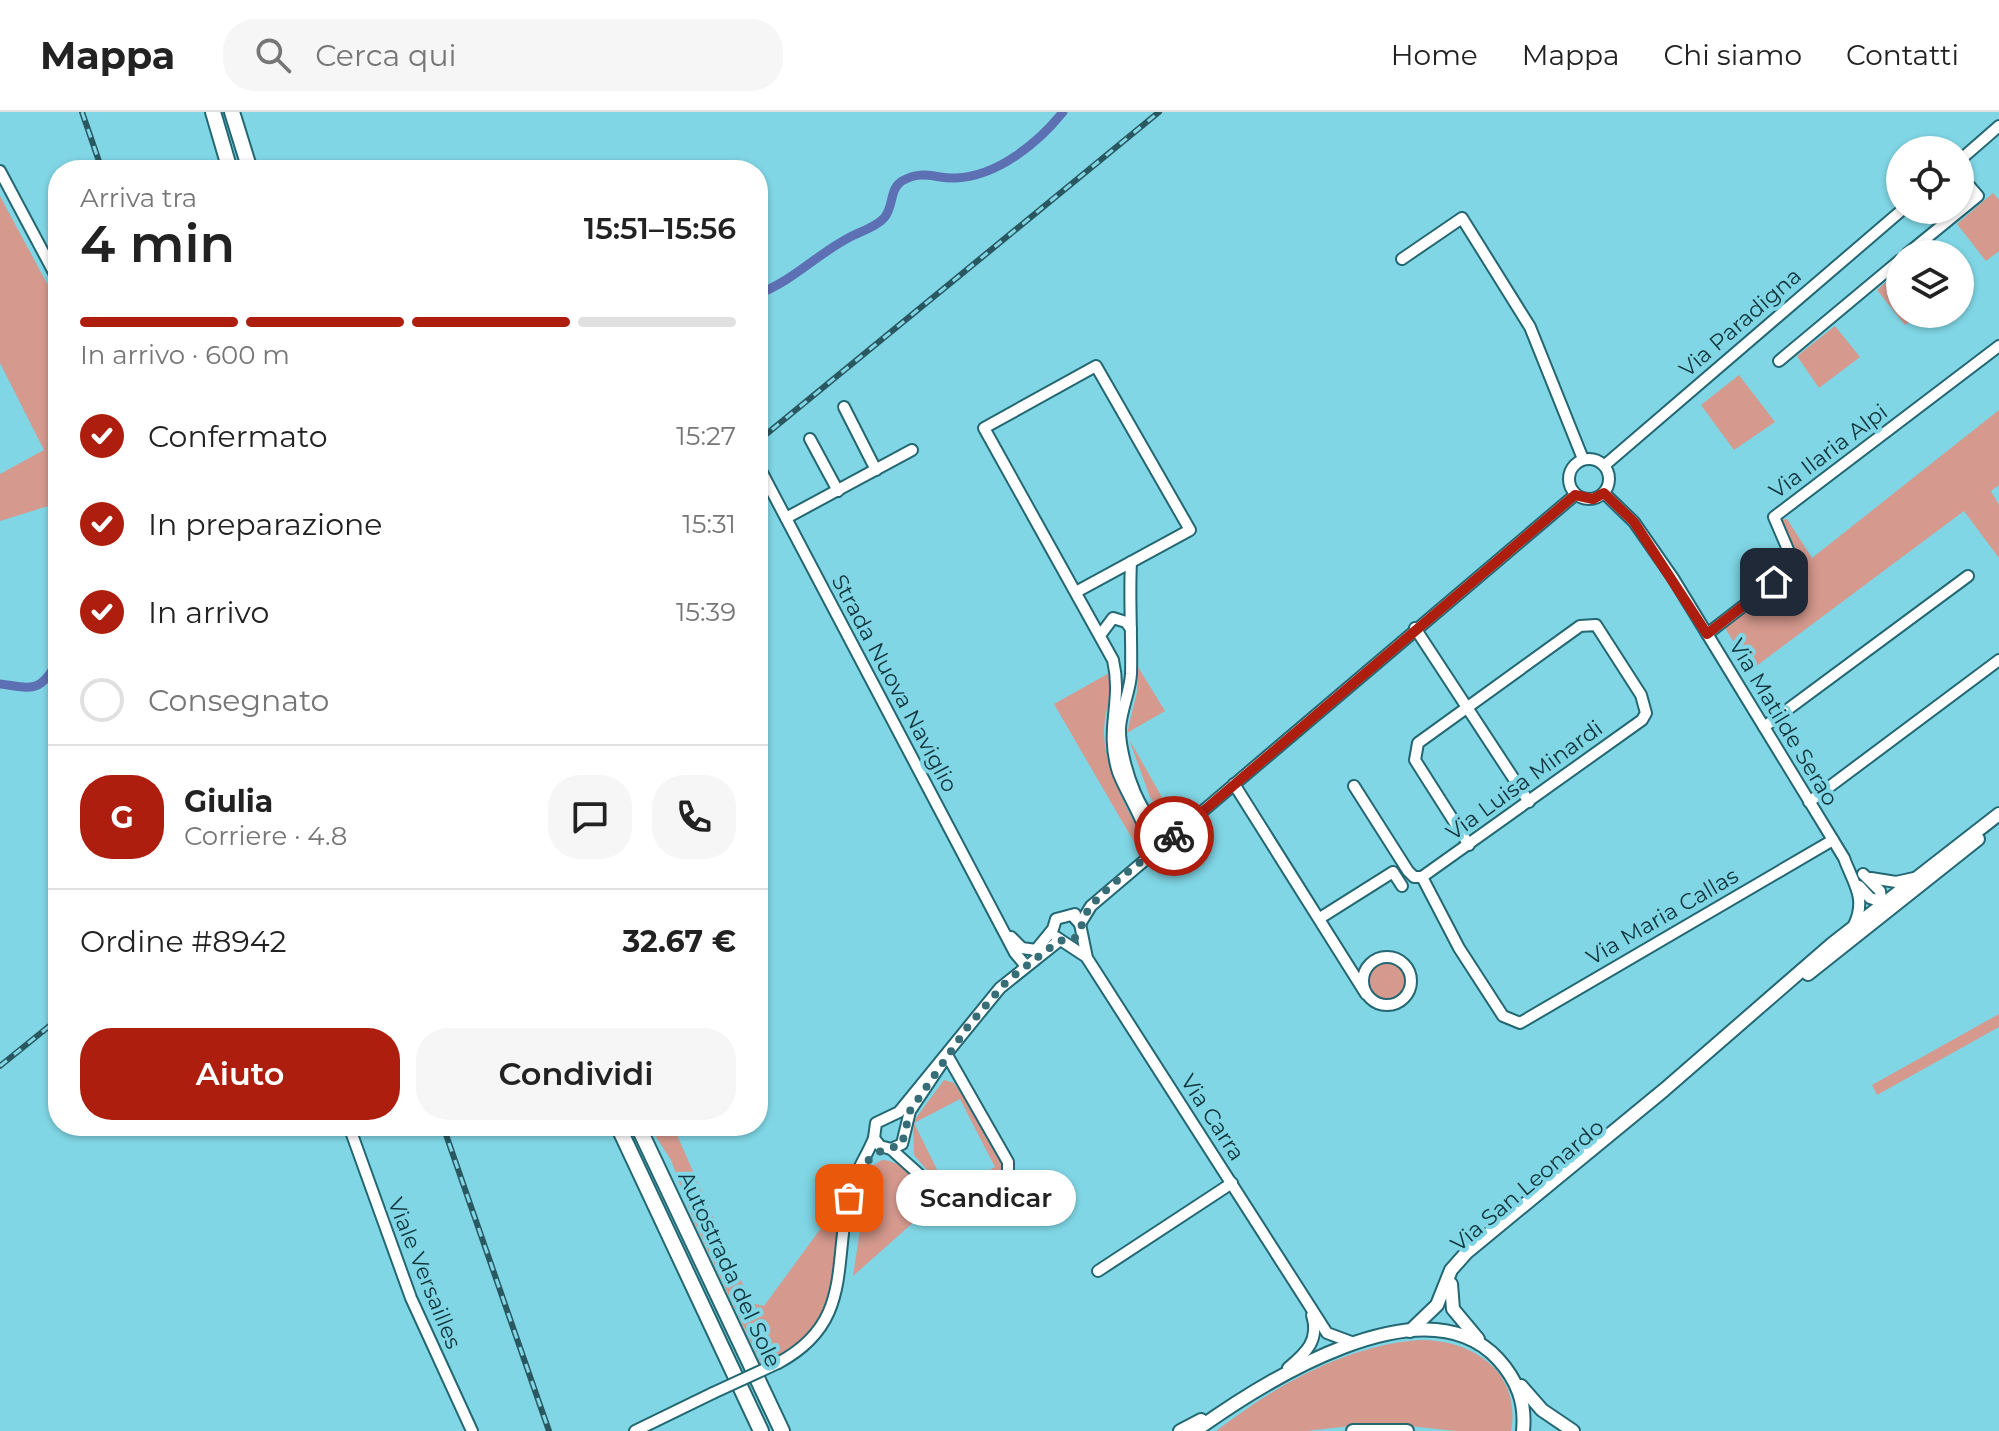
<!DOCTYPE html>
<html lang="it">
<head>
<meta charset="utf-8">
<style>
  body { margin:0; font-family:Montserrat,sans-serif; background:#f6f6f6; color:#222; height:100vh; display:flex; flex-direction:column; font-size:30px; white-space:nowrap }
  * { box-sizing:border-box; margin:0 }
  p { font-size:26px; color:#767676 }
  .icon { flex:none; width:44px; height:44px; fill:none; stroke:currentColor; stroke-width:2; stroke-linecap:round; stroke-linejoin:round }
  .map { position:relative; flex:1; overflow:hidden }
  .side { position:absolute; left:48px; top:48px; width:720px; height:976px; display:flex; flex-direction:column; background:#fff; border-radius:32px; box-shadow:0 2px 6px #0004 }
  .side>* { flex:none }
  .fabs { position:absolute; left:1886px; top:24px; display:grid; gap:16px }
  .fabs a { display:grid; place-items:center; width:88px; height:88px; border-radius:50%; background:#fff; box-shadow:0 2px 6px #0004; font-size:40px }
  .pin { position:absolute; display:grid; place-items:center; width:68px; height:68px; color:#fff; margin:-34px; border-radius:16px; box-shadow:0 4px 12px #0006 }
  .courier { position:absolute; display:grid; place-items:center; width:80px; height:80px; margin:-40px; border:6px solid #ad1e0f; border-radius:50%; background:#fff; color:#222; box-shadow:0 2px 10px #0007 }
  .bubble { position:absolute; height:56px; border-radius:28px; background:#fff; box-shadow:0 2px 6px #0004; font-size:26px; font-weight:600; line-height:56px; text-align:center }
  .summary em { font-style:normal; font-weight:600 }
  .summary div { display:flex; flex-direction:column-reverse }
  .summary { display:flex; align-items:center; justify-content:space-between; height:136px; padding:0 32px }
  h1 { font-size:52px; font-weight:600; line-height:60px }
  .bar { display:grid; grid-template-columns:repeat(4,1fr); gap:12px 8px; align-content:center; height:96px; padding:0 32px }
  .bar i { height:10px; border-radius:6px; background:#e0e0e0 }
  .bar .on { background:#ad1e0f }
  .bar p { grid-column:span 4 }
  .line { display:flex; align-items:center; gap:20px; padding:0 32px; border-top:2px solid #e0e0e0 }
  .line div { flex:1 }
  .round { display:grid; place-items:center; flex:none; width:84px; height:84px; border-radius:32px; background:#f6f6f6 }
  ol { padding:0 32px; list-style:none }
  li { display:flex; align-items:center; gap:24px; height:88px }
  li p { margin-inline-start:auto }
  li .icon { padding:8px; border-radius:50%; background:#ad1e0f; color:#fff; stroke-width:4 }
  li:last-child { color:#767676 }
  li i { width:44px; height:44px; border:4px solid #e0e0e0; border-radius:50% }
  .button { display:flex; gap:16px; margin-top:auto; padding:16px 32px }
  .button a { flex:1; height:92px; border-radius:32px; background:#ad1e0f; color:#fff; font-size:32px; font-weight:600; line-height:92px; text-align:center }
  .button a+a { background:#f6f6f6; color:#222 }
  header { display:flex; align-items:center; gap:48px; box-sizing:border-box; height:112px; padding:0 40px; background:#fff; border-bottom:2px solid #e0e0e0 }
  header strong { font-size:38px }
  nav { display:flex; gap:44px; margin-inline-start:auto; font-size:28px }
  .search { width:560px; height:72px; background:#f6f6f6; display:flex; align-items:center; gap:20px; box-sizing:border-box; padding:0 28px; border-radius:32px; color:#767676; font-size:30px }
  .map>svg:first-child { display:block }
  .green { fill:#d5998e }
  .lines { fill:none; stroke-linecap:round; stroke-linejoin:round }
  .canal { stroke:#5d70b3; stroke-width:9 }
  .minor-casing { stroke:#236772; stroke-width:14 }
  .major-casing { stroke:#236772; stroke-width:16 }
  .highway-casing { stroke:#236772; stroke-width:18 }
  .minor { stroke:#fff; stroke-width:10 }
  .major { stroke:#fff; stroke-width:12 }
  .highway { stroke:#fff; stroke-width:14 }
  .rail-casing { stroke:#295861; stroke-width:6 }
  .rail { stroke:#80d6e5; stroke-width:3; stroke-dasharray:9; stroke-linecap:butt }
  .minor-bridge-casing { stroke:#236772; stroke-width:14; stroke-linecap:butt }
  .minor-bridge { stroke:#fff; stroke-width:10 }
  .done { stroke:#376d77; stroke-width:8; stroke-dasharray:0 14.4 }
  .route { stroke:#ad1e0f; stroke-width:10 }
  .labels { text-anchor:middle; stroke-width:8; stroke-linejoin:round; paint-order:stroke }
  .street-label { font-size:22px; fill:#10353c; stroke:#80d6e5 }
</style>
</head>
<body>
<header>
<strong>Mappa</strong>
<div class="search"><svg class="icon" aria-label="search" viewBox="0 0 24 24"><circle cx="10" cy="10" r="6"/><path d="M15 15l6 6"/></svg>Cerca qui</div>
<nav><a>Home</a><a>Mappa</a><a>Chi siamo</a><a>Contatti</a></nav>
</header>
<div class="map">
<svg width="1999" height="1319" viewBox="0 0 1999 1319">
  <rect width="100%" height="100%" fill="#80d6e5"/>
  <g class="green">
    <polygon points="1993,81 1999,88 1999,139 1986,149 1957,112"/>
    <polygon points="0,84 58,192 58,391 0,409 0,362 44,338 0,251"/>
    <polygon points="1900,158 1900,202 1919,202 1905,213 1877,178"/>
    <polygon points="1835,214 1860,245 1819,276 1797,244"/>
    <polygon points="1739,263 1775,310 1734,338 1701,293"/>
    <polygon points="1999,298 1999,373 1991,379 1999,393 1999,446 1964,399 1751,558 1724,514 1799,455 1779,408 1787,407 1812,446"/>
    <polygon points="1138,555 1165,599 1127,621 1137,580"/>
    <path d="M1111,560C1114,582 1103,601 1104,623C1106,662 1130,702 1148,736L1141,742L1054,592Z"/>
    <polygon points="1129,627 1176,710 1167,709 1150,685"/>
    <circle cx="1387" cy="869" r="20"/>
    <polygon points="1999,902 1999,915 1877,983 1872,973"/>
    <polygon points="944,968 954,971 1004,1045 1005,1057 1000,1064 991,1063 988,1059 995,1055 960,987 914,1011 947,1078 953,1075 958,1084 949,1083 914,1043 913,1010"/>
    <path d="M649,1014H673L751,1191L764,1194L832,1101L825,1095L830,1088L834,1090L844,1081C840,1119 840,1192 814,1220C799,1236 780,1244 761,1252L692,1105L671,1048Z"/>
    <path d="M882,1048C904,1048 933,1080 924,1101L853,1164L860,1118L859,1075L872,1054Z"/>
    <path d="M1419,1228C1471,1227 1522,1259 1511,1319H1457L1379,1311L1306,1319H1216C1275,1274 1344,1234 1419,1228Z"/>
  </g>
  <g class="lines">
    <g class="canal">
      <path d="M758,182C793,169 818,141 852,124C862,119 876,115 884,106C894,95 889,77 902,69C922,57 936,67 956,66C998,64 1038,31 1063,0"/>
      <path d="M0,572C33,576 39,582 58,549"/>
    </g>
    <g class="minor-casing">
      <g id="minor">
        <polyline points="1960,48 1999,14"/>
        <polyline points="0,59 58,168"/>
        <polyline points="1907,142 1978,84 1960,63"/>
        <polyline points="1402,147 1462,106 1530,215 1583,347"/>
        <polyline points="1779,249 1900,148"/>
        <polyline points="844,295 876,358"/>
        <polyline points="810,327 838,379"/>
        <circle cx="1589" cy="367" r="20"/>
        <polyline points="758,353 1015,841 1026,854"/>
        <polyline points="1605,353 1902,98"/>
        <path d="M1604,381L1634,410L1673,466L1844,746C1853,771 1867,786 1854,813"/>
        <polyline points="786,406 912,338"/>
        <path d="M1131,450C1129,487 1132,524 1131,562C1130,580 1121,598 1120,616C1119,644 1142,726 1177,719"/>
        <path d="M1076,480L1190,418L1096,254L984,316L1113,548C1123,591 1104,616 1118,660C1125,681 1158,729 1148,746"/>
        <polyline points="1415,516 1529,690"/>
        <polyline points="1101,522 1113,506 1126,510 1131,517"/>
        <polyline points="1707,522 1795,454 1774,405 1999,234"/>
        <polyline points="1764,615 1968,464"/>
        <polyline points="1234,672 1366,882"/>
        <polyline points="1354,674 1408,759 1414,765 1422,765 1459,836 1503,904 1520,911 1833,728"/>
        <polyline points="1809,690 1999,548"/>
        <polyline points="1863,762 1880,779 1882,797"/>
        <polyline points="1422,765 1642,608 1646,601 1641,583 1596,513 1580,514 1418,631 1415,648 1469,733"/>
        <polyline points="1871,766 1896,770 1914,766"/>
        <polyline points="1859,774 1870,786 1888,792"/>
        <polyline points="1072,803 1080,812 1087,846 1327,1221 1354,1231"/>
        <polyline points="1320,806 1393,760 1402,774"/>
        <polyline points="1080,812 1091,794 1575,383"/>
        <polyline points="1011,825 1022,836 1036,838"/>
        <polyline points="1056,825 1085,844"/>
        <polyline points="1035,839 1053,817 1056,807 1075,802"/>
        <circle cx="1387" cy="869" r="24"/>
        <polyline points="946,945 910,999 902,1032 891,1037 880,1034 874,1026 876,1011 899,1000 1000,876 1060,828"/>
        <polyline points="349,1014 411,1186 472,1319"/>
        <polyline points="891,1037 951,1091 961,1090 1008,1065 1008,1050 947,943"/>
        <polyline points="1098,1159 1232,1071"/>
        <path d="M778,1251C853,1211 833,1154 849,1083C854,1061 866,1046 874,1026"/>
        <path d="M1288,1256C1306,1241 1320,1228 1312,1203"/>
        <polyline points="635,1319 713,1281"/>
      </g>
    </g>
    <g class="major-casing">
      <g id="major">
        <polyline points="1808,862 1978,727"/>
        <polyline points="1451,1172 1453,1197 1478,1227"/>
        <polyline points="1410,1219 1437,1193 1451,1158 1467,1140 1664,978 1832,832 1999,702"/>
        <polyline points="1521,1274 1542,1298 1573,1319"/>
        <polyline points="1180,1319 1201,1308"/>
        <path d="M1195,1319C1262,1271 1423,1167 1498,1247C1517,1268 1526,1290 1523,1319"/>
        <polyline points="1353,1319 1407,1319"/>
      </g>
    </g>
    <g class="highway-casing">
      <g id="highway">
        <polyline points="213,0 230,58"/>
        <polyline points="232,0 250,58"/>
        <polyline points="618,1014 761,1319"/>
        <polyline points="638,1014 782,1319"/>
      </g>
    </g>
    <use href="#minor" class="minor"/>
    <use href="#major" class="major"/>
    <use href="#highway" class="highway"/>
    <g class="rail-casing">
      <g id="rail">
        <polyline points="82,0 102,58"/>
        <polyline points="758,329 1159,0"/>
        <polyline points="0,954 58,907"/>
        <polyline points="443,1014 549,1319"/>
      </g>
    </g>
    <use href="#rail" class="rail"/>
    <g class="minor-bridge-casing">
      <polyline id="minor-bridge" points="713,1281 778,1251"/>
    </g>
    <use href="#minor-bridge" class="minor-bridge"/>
  </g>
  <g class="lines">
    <path class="done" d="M849,1086C853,1067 865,1046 883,1038C890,1035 895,1036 902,1032L910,999L969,913L1007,869L1060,828C1082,834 1079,811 1089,797C1107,772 1149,745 1174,724"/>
    <polyline class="route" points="1174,724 1575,383 1593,387 1604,381 1634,410 1707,522 1774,470"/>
  </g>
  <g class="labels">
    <g class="street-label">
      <text transform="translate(1740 210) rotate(-41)" y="8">Via Paradigna</text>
      <text transform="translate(1828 339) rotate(-37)" y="8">Via Ilaria Alpi</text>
      <text transform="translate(895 571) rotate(62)" y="8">Strada Nuova Naviglio</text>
      <text transform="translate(1784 610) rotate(59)" y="8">Via Matilde Serao</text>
      <text transform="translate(1524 668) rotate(-36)" y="8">Via Luisa Minardi</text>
      <text transform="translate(1662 804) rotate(-30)" y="8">Via Maria Callas</text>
      <text transform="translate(1213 1005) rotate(57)" y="8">Via Carra</text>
      <text transform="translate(1527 1073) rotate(-40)" y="8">Via San Leonardo</text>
      <text transform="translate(730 1157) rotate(65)" y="8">Autostrada del Sole</text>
      <text transform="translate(425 1161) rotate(68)" y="8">Viale Versailles</text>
    </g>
  </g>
</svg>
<div class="fabs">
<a><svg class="icon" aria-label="locate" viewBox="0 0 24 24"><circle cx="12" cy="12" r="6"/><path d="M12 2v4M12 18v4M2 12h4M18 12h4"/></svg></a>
<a><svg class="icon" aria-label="layers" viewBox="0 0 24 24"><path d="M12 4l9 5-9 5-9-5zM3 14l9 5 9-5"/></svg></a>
</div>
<div class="pin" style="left:849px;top:1086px;background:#ea580c"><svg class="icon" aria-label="bag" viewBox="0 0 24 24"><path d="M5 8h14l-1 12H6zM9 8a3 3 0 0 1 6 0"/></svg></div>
<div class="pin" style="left:1774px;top:470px;background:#1f2937"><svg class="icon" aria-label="home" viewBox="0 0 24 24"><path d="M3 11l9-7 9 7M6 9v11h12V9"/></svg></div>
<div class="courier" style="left:1174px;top:724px"><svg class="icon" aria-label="bike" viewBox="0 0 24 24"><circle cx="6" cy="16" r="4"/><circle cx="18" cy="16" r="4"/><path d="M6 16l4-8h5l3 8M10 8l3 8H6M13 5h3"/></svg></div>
<div class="bubble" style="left:896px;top:1058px;width:180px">Scandicar</div>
<section class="side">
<div class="summary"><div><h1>4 min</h1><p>Arriva tra</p></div><em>15:51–15:56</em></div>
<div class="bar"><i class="on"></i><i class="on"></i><i class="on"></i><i></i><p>In arrivo · 600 m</p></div>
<ol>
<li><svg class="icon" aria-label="check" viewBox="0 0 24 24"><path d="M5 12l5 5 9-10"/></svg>Confermato<p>15:27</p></li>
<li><svg class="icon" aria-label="check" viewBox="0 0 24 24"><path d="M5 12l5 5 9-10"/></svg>In preparazione<p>15:31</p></li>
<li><svg class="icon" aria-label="check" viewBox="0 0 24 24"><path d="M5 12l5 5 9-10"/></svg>In arrivo<p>15:39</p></li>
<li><i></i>Consegnato</li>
</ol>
<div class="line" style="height:144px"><b class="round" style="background:#ad1e0f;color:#fff">G</b><div><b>Giulia</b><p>Corriere · 4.8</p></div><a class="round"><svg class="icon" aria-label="chat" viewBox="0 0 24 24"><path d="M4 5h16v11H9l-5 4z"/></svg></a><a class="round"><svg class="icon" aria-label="phone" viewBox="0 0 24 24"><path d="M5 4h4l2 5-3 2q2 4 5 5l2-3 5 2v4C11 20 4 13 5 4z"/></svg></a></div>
<div class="line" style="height:104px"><div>Ordine #8942</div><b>32.67 €</b></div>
<div class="button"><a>Aiuto</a><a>Condividi</a></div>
</section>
</div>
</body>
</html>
